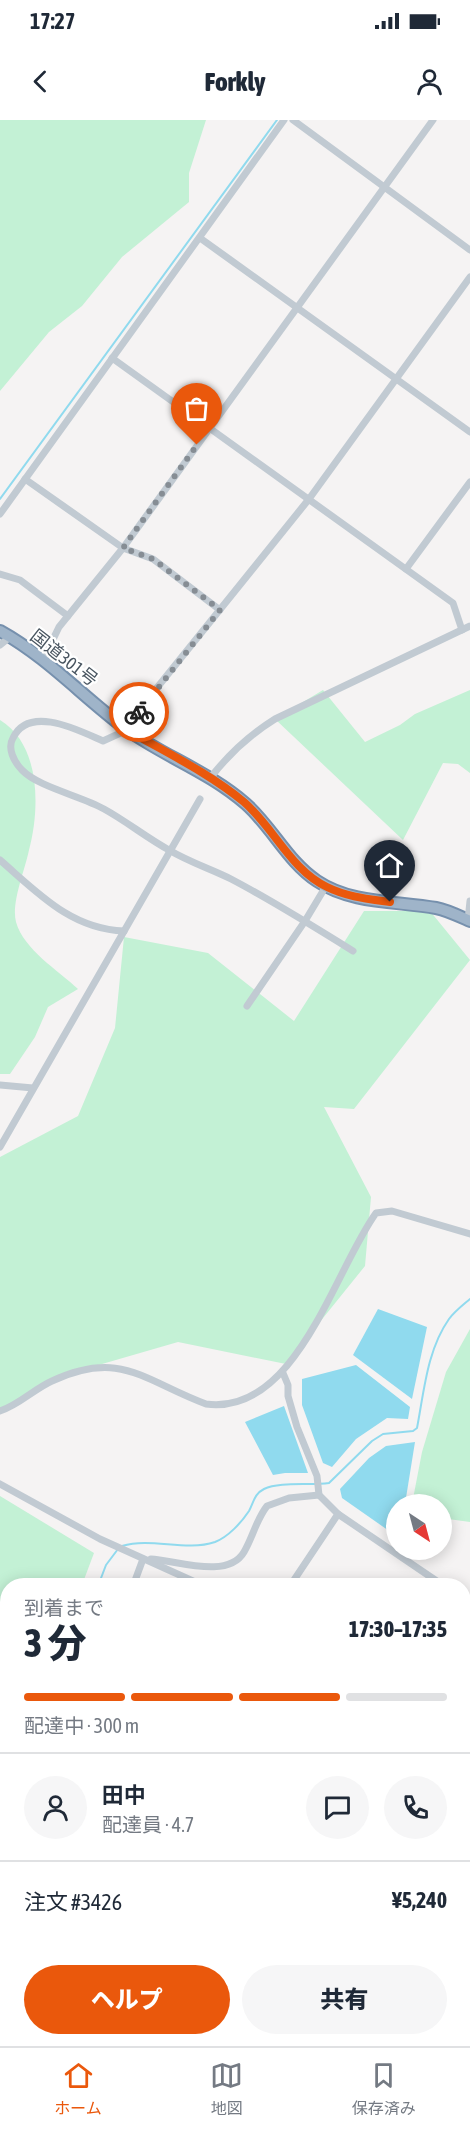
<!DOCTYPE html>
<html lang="ja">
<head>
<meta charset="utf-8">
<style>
  body { margin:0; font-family:"Asap Condensed","Noto Sans JP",sans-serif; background:#f6f6f7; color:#1f2937; height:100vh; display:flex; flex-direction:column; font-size:22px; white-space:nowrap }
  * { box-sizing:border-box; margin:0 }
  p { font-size:20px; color:#747a83 }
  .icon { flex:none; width:33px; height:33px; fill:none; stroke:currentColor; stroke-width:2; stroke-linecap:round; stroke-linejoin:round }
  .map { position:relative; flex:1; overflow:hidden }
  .panel { position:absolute; left:0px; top:1458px; width:471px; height:468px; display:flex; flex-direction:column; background:#fff; border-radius:24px 24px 0 0; box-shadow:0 3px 15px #0003 }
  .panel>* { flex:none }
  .needle { width:39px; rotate:144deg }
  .fabs { position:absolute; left:386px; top:1374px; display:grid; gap:12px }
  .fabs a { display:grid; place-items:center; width:66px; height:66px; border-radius:50%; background:#fff; box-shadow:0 3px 15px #0003; font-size:30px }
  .pin { position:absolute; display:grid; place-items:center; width:51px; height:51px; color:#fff; margin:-62px -26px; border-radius:50% 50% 50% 0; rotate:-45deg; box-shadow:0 0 6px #0007 }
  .pin .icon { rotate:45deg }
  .courier { position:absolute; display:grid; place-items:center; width:60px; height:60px; margin:-30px; border:4px solid #ea580c; border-radius:50%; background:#fff; color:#222; box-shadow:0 2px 8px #0007 }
  .head em { font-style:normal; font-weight:800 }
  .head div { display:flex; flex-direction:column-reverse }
  .head { display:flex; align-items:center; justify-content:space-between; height:102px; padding:0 24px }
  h1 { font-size:39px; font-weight:800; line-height:45px }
  .bar { display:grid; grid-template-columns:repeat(4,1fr); gap:9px 6px; align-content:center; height:72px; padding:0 24px }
  .bar i { height:8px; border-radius:4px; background:#e0e1e3 }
  .bar .current { background:#ea580c }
  .bar p { grid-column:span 4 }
  .line { display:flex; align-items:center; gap:15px; padding:0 24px; border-top:2px solid #e0e1e3 }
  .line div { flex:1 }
  .round { display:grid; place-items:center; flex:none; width:63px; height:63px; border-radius:32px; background:#f6f6f7 }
  .cta { display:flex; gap:12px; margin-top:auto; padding:12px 24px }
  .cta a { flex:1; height:69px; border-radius:36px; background:#ea580c; color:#fff; font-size:24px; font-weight:800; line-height:69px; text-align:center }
  .cta a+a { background:#f6f6f7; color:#1f2937 }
  .status { display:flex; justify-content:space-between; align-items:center; height:42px; padding:0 30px; background:#fff; direction:ltr }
  .status svg { height:16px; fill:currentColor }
  header { display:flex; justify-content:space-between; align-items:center; height:78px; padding:0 24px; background:#fff; font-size:27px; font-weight:800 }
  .tabs { display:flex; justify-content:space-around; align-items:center; height:84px; border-top:2px solid #e0e1e3; background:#fff; font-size:16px; color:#747a83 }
  .tabs a { display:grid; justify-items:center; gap:3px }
  .tabs .current { color:#ea580c }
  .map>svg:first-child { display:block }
  .green { fill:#c3f1d5 }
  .water { fill:#90daee }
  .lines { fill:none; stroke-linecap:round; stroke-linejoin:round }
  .stream { stroke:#90daee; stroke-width:2 }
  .trunk-casing { stroke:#7690ad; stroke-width:14 }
  .minor { stroke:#c1cad2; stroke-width:7 }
  .trunk { stroke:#9fb4c9; stroke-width:10 }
  .done { stroke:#868d94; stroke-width:6; stroke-dasharray:0 10.8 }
  .route { stroke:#ea580c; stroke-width:8 }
  .labels { text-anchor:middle; stroke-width:4.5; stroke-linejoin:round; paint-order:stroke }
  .street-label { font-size:18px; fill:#4a5661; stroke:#fff }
</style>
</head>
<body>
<div class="status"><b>17:27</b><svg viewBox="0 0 49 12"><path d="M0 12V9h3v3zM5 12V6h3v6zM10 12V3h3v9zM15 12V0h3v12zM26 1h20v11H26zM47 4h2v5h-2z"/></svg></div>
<header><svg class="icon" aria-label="back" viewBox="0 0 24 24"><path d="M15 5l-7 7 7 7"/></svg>Forkly<svg class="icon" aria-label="person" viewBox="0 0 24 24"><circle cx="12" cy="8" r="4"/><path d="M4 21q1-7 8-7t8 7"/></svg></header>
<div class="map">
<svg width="470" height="1926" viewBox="0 0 470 1926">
  <rect width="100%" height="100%" fill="#f5f3f3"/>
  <g class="green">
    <polygon points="0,0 206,0 189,53 189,82 122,137 82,186 49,212 0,271"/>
    <polygon points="323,570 365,622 400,605 415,594 470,570 470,653 458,644 443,643 403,720 275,599"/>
    <path d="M0,600C41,625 40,689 29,730C25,750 11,783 16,802C24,830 58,850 78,869L48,887L35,917L10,954H0Z"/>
    <polygon points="364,791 430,791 470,840 354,989 324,987 371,1077 365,1146 286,1244 178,1222 71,1253 0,1293 0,1037 78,996 115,908 124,817 208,833 294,901"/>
    <polygon points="470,1209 470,1402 441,1398 441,1384 412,1384 422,1332 446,1252"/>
    <polygon points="0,1376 94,1433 82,1465 8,1466 8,1628 0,1634"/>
  </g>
  <g class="water">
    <polygon points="378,1189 427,1207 412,1279 353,1235"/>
    <polygon points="356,1245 410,1287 408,1299 387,1298 356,1319 332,1347 323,1343 302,1285 302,1259"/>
    <polygon points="284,1286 308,1353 285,1353 273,1355 245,1302"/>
    <polygon points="415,1322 405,1384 396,1384 396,1407 392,1413 342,1378 340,1369 369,1338 386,1326"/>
  </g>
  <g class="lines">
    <g class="stream">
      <polyline points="0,379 277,0"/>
      <path d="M122,1426C152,1417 185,1432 215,1422C228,1417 241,1403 249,1391C254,1382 254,1374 264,1369C280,1361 311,1366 329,1363L372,1321L383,1314L413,1311L417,1308C424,1272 427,1230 449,1199C455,1191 463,1185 470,1179"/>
      <polyline points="98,1466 106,1445 118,1429"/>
      <polyline points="464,1630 470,1625"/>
      <polyline points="0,1641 8,1634"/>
      <polyline points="79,1926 86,1918"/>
    </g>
    <g class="trunk-casing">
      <path id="trunk" d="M0,511C47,537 83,577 126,609C165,637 208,651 246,684C272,707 288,742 317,761C351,784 397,781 436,788C447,790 459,796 470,801"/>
    </g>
    <g class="minor">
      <polyline points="293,0 470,130"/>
      <polyline points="200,118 470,312"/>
      <polyline points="112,238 453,483 462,510"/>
      <polyline points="25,359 123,428 153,439 220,490"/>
      <polyline points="0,394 284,0"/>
      <polyline points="406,449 470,362"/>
      <polyline points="0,454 20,460 68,496"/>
      <polyline points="0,525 10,517"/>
      <polyline points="43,540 59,507 123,428 433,0"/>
      <path d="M211,657C229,634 251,614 275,599L470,506"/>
      <path d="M0,740C38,773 71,809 124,811"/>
      <polyline points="468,800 470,781"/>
      <path d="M353,831C313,806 273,781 231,759C211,749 189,742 169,730C147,718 126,701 104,689C81,676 38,667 22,650C14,642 7,628 13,618C29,584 80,611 103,621L127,610L156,569L309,379L470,157"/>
      <polyline points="247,886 305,801 326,766"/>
      <polyline points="0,965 33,968"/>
      <polyline points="0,1027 200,679"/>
      <polyline points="283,1253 288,1265 288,1276 297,1307 317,1356 319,1375 338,1394 444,1466"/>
      <path d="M0,1291C19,1285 34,1269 52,1261C121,1229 144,1261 206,1284C296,1296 334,1151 376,1093L392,1091L470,1114"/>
      <polyline points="0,1364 100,1419 204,1466"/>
      <path d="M151,1439C175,1440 228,1460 244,1432C253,1417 256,1400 267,1386L289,1378L319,1375"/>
      <polyline points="133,1466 143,1439"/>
      <polyline points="290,1466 338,1394"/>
      <polyline points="464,1479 470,1483"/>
      <polyline points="464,1638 470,1632"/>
      <polyline points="0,1677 8,1671"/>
      <polyline points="413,1918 425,1926"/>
      <polyline points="87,1926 93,1918"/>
      <polyline points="459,1926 470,1909"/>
    </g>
    <use href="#trunk" class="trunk"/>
  </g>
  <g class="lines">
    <polyline class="done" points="139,592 220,490 153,439 123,428 197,325"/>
    <path class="route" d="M139,592L127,610C167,633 209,653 244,682C274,708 291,750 327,767C347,777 369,779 390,782"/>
  </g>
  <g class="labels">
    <g class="street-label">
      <text transform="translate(64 538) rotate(38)" y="6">国道301号</text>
    </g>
  </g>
</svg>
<div class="fabs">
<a><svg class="needle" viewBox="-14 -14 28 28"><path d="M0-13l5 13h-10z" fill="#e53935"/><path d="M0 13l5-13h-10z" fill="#747a83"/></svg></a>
</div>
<div class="pin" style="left:197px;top:325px;background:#ea580c"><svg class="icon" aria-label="bag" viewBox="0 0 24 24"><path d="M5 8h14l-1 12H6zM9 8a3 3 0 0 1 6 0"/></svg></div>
<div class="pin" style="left:390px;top:782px;background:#1f2937"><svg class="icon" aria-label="home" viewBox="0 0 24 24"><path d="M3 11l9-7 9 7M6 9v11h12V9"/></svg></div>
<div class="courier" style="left:139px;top:592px"><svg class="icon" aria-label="bike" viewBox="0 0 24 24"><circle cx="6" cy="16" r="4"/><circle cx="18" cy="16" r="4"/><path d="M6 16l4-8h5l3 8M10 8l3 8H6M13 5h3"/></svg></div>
<section class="panel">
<div class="head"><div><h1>3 分</h1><p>到着まで</p></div><em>17:30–17:35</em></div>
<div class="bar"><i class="current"></i><i class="current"></i><i class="current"></i><i></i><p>配達中 · 300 m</p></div>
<div class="line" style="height:108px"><a class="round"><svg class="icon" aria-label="person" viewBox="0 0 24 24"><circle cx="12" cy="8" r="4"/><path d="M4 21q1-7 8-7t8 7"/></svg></a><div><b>田中</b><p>配達員 · 4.7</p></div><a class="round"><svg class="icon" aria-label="chat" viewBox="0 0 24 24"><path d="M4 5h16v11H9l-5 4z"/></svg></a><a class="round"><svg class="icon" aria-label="phone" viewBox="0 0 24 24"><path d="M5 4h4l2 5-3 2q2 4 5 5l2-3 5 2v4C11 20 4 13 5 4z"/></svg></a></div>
<div class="line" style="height:78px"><div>注文 #3426</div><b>¥5,240</b></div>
<div class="cta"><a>ヘルプ</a><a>共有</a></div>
</section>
</div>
<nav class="tabs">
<a class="current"><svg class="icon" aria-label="home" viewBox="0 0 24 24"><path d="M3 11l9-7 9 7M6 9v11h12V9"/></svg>ホーム</a>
<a><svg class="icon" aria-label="map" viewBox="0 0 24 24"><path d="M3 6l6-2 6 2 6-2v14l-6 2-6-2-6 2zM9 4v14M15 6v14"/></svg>地図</a>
<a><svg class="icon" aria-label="saved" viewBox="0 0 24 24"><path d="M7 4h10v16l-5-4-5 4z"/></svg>保存済み</a>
</nav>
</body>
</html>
